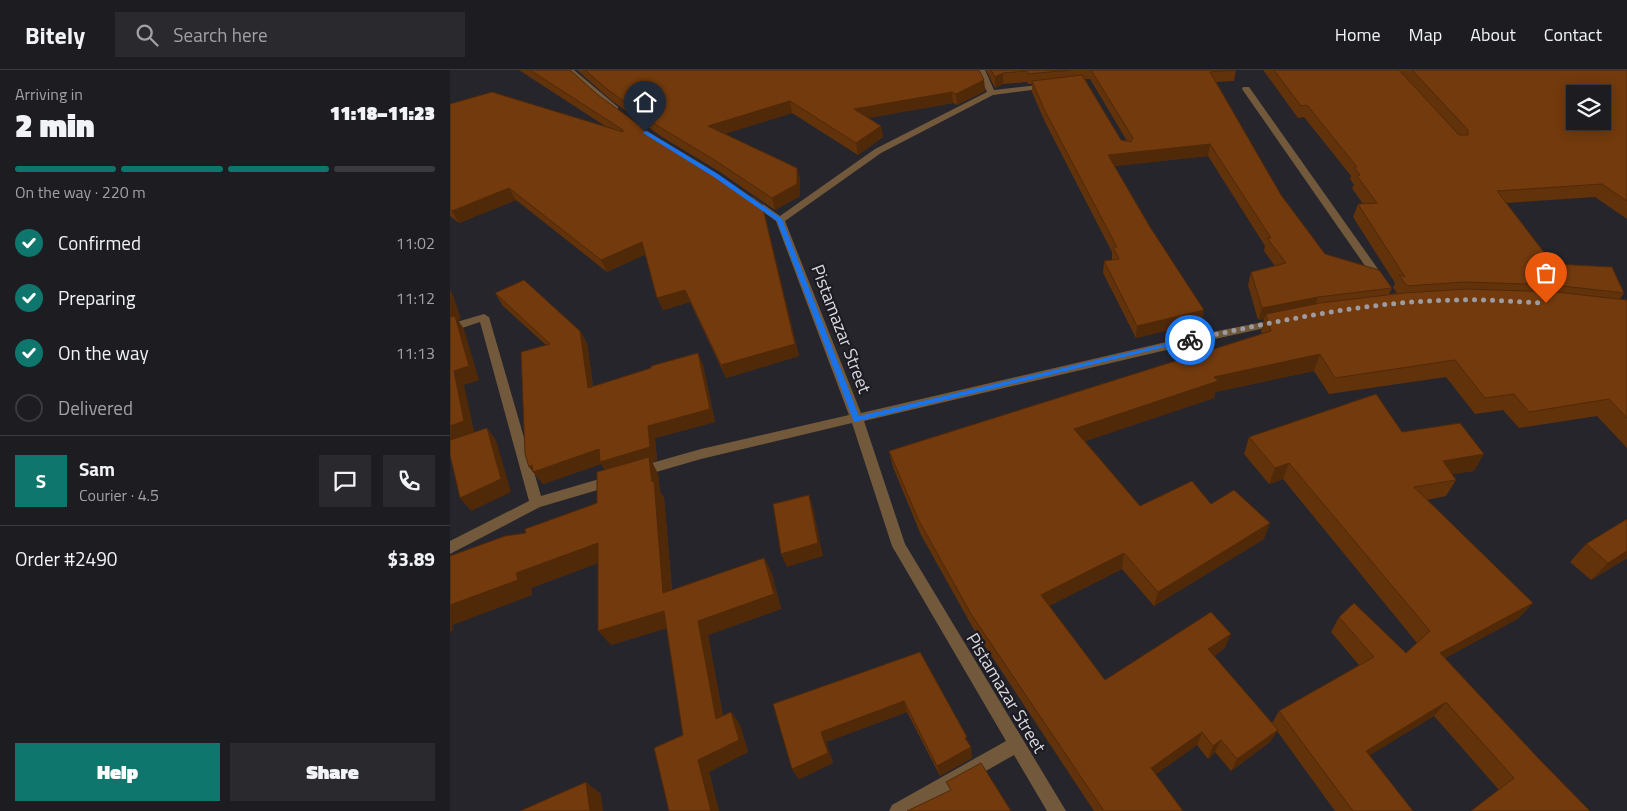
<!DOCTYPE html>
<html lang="en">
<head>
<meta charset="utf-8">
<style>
  body { margin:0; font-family:"Titillium Web",sans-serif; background:#29292e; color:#f1f3f6; height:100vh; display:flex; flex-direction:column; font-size:19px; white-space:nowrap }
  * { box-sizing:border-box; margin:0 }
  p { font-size:16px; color:#a0a1a5 }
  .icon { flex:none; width:28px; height:28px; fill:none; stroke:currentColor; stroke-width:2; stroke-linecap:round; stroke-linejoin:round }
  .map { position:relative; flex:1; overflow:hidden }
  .sheet { display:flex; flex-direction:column; background:#1c1c21; width:450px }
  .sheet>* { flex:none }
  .controls { position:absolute; left:1116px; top:15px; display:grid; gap:10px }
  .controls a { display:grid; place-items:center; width:45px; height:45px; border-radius:0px; background:#1c1c21; box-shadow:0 2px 12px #0003,0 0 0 1px #3a3a3f; font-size:25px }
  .pin { position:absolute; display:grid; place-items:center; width:42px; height:42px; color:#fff; margin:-51px -21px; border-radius:50% 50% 50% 0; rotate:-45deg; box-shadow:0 0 5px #0007 }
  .pin .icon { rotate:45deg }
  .courier { position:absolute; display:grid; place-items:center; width:50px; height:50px; margin:-25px; border:4px solid #1a73e8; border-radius:50%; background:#fff; color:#222; box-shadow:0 1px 6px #0007 }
  .head em { font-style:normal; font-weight:800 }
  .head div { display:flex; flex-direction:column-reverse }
  .head { display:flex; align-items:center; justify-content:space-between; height:85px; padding:0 15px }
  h1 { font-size:32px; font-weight:800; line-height:38px }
  .bar { display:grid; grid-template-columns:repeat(4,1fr); gap:8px 5px; align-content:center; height:60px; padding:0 15px }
  .bar i { height:6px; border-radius:4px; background:#3a3a3f }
  .bar .active { background:#0f766e }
  .bar p { grid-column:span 4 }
  .line { display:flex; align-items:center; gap:12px; padding:0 15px; border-top:1px solid #3a3a3f }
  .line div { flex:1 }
  .round { display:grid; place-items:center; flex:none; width:52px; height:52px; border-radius:0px; background:#29292e }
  ol { padding:0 15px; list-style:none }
  li { display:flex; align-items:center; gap:15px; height:55px }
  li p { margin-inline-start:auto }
  li .icon { padding:5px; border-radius:50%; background:#0f766e; color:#fff; stroke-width:4 }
  li:last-child { color:#a0a1a5 }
  li i { width:28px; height:28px; border:2px solid #3a3a3f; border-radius:50% }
  .action { display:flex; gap:10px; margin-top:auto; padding:10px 15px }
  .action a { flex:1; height:58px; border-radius:0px; background:#0f766e; color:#fff; font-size:20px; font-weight:800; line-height:58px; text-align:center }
  .action a+a { background:#29292e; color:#f1f3f6 }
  header { display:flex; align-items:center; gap:30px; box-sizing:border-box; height:70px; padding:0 25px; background:#1c1c21; border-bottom:1px solid #3a3a3f }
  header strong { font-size:24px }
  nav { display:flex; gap:28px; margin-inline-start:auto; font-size:18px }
  .search { width:350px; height:45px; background:#29292e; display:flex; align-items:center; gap:12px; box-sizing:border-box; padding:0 18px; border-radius:0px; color:#a0a1a5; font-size:19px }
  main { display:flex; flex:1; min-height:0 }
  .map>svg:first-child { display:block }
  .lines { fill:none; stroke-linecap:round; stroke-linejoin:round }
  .minor { fill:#72593b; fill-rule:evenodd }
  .wall { fill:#62320b; fill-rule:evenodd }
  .shaded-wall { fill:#502909 }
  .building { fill:#723a0d; stroke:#502909; fill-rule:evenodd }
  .route { fill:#1a73e8 }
  .done { stroke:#9c9ba0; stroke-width:5; stroke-dasharray:0 9 }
  .labels { text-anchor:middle; stroke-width:4.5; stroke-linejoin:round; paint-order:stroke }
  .street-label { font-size:18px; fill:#dbdadf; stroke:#1d1b23 }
</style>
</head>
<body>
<header>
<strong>Bitely</strong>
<div class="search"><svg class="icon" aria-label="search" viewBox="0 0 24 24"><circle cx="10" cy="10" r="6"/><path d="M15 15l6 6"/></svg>Search here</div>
<nav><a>Home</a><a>Map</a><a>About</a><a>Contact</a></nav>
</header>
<main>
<section class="sheet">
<div class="head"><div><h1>2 min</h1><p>Arriving in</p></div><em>11:18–11:23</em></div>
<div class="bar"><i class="active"></i><i class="active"></i><i class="active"></i><i></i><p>On the way · 220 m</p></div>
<ol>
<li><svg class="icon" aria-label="check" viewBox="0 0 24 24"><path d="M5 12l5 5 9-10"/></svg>Confirmed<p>11:02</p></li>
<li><svg class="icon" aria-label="check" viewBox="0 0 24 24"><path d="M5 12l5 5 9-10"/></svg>Preparing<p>11:12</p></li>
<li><svg class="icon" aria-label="check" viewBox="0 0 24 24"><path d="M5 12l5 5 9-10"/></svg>On the way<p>11:13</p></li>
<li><i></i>Delivered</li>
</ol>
<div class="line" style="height:90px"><b class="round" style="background:#0f766e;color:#fff">S</b><div><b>Sam</b><p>Courier · 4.5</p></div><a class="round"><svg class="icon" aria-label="chat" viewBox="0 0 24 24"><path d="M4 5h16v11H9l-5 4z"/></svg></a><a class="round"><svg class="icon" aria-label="phone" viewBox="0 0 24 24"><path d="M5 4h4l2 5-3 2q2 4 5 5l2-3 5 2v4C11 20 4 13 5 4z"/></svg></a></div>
<div class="line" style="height:65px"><div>Order #2490</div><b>$3.89</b></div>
<div class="action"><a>Help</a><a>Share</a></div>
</section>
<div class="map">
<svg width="1177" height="741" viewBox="0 0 1177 741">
  <rect width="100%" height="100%" fill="#26252c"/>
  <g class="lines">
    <g class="minor">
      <polygon points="116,0 124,0 168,37 168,41 162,41"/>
      <polygon points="527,0 535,0 544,20 598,14 602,16 598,18 543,25 431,83 335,151 411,343 742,266 829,249 834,252 829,255 742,274 414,351 455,474 616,741 597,741 564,685 465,741 439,741 442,735 556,671 442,476 402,353 251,389 189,407 184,406 183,402 184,398 251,379 399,345 326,151 295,129 300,126 303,127 330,146 425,79 537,22"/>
      <polygon points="793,17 799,17 935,209 935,213 927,213 792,19"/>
      <polygon points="34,244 39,247 91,426 163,405 168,406 170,410 168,414 90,437 0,484 0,471 79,431 30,252 0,262 0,254"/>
    </g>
  </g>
  <g class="wall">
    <polygon points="69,0 120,0 148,25 200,63 312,134 349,286 276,308 240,232 213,240 195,184 157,202 66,130 9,153 0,146 0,34 155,56"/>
    <polygon points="127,0 529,0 534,10 535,21 507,35 503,33 418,48 431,56 433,67 408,85 342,43 274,64 347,98 350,110 350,126 325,140 270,102 212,67 161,30"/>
    <path d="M536,0H786L784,11L766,12L831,125L875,184L942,218L939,224L947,223L943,218L945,213L903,147L908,134H913L902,118L904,115L900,109L901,106L854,47L848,48L813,0H1177V149L1145,127L1056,133L1103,194L1174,223L1170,229L1177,230V378L1147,346L1069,358L1053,340L1025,344L996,307L879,324L864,301L765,322L764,328L635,371L690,436L761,434L814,469L704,536L672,499L599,536L655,610L775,578L764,586L822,653L829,641L909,595L881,562L889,547L956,583L967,573L833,409L819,414L794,384L799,367L952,362L1024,401L1002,404L1006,410L996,426L977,430L1069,548L995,588L1089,689L1049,720L984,646L919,685L963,741H885L827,661L820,672L781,701L765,682L758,689L747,675L706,704L733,741H644L523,558L471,465L443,397L439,381L812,264L811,261L814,249L808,250L798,215L801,202L825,196L814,181L815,176L758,86L664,96L752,252L686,268L653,203L654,191L662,190V182L595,52L582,22V14H578L577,12L553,14L545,18ZM635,9H640L677,71L671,70Z"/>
    <polygon points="45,223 130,261 137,273 143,316 253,295 265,352 205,368 207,390 202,392 208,404 210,422 214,427 222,520 314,488 322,504 331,539 258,565 273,646 281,642 290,655 298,682 259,702 269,741 219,741 233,665 217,558 161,575 148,493 81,518 82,525 2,555 3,560 0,562 0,486 76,463 147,433 155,400 151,394 93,414 79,397 96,275 53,236"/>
    <polygon points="1177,449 1177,488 1141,510 1120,492 1136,474"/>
    <polygon points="470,582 518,673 522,688 490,706 457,642 376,672 383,693 349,709 342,699"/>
  </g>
  <g class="shaded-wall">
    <polygon points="553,3 553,14 545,18 545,7"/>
    <polygon points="534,10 535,21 507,35 506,24"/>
    <polygon points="502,22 503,33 406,50 404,39"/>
    <polygon points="340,31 342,43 262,68 258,56"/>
    <polygon points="431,56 433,67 408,85 406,73"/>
    <polygon points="760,74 758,86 657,97 658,85"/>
    <polygon points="347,98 350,110 350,126 325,140 322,128"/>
    <polygon points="59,118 66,130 9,153 2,141"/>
    <polygon points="312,134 349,286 276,308 271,295"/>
    <polygon points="192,172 197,184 157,202 151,190"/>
    <polygon points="0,220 3,225 11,249 8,250 14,259 29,310 14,315 25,365 0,374 0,356 4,301 0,252"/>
    <polygon points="235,220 240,232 213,240 207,228"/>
    <polygon points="868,227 864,239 816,244 814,249 808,250 812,238"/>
    <polygon points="754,240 752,252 686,268 687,256"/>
    <polygon points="130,261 137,273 145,331 138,318"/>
    <polygon points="248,283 253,295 265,352 205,368 207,390 202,392 208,404 210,422 214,427 223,538 213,523 158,404 151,394 93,414 79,397 198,356"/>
    <polygon points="870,284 864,301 765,322 764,328 624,375 624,359 764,307"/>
    <polygon points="37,358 46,370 61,422 21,441 10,428"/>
    <polygon points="1034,384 1024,401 983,407 993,391"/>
    <polygon points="839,393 833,409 819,414 825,398"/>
    <polygon points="359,425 363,438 373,486 337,497 331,484"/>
    <polygon points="820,453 814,469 704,536 708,522"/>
    <polygon points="148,473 159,489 81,518 82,525 2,555 3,560 0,562 0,535 66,503"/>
    <polygon points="1177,481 1177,487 1141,510 1158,493"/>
    <polygon points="674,483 672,499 591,540 591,525"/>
    <polygon points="314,488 322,504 331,539 258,565 276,662 266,649 248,551"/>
    <polygon points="1083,533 1069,548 979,597 990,583"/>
    <polygon points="214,541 224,556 161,575 148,561"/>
    <polygon points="781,564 775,578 753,593 758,579"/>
    <polygon points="454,631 457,642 376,672 383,693 349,709 342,699 371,662"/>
    <polygon points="996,632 984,646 906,694 916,681"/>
    <polygon points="281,642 290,655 298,682 259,702 269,741 261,741 248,690"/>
    <polygon points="828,660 820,672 781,701 787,689"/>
    <polygon points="752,662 747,675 698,710 701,698"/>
    <polygon points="771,670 765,682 758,689 763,676"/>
    <polygon points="521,677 522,688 490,706 487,696"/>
    <polygon points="136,712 151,724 153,741 140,741"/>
  </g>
  <g class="building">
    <polygon points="80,0 120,0 148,25 200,63 258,98 312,134 345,274 271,295 235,220 207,228 192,172 151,190 59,118 2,141 0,140 0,34 42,22 173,62 173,60"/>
    <polygon points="135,0 529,0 534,10 506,24 502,22 404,39 431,56 406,73 340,31 258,56 347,98 347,114 322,128 266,91 208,56 157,19"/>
    <polygon points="541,0 621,0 578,4 577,1 553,3 545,7"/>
    <polygon points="641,0 786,0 760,2 831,125 875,184 929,200 942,218 868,227 812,238 801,202 836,193 817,168 821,168 760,74 658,85 700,157 754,240 687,256 654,191 669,189 663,177 667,177 595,41 582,11 632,5 671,70 681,72 683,68"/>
    <path d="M824,0H949L1009,65H1018V60L962,0H1177V131L1152,114L1047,121L1103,194L1162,197L1174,223L1104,215L1014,212L957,216L949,205L955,207L908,134L927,133L907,106L910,105L904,97H907L857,35L851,36ZM1125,24H1152V51H1125Z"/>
    <polygon points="74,210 130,261 138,318 201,298 201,296 248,283 260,339 198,356 200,377 150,392 149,379 83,402 82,395 79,397 75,384 71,282 100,274 45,223"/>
    <polygon points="1016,219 1106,222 1177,230 1177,348 1159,329 1079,342 1064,324 1035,328 1005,290 885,308 870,284 764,307 768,311 624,359 690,436 742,411 761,434 784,420 820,453 708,522 674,483 591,525 655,610 761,542 781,564 758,579 828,660 787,689 771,670 763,676 752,662 701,698 733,741 654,741 521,544 468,449 439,381 821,261 816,244 870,233 954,223"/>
    <polygon points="5,246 19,296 4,301 14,351 0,356 0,247"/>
    <polygon points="926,324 952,362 1010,353 1034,384 993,391 1006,410 964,417 1083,533 990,583 1089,689 1140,741 1021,741 1064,708 996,632 916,681 963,741 903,741 829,641 924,587 889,547 904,533 956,583 980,561 839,393 825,398 799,367"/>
    <polygon points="37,358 51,409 10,428 0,385 0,370"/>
    <polygon points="199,387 202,412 204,411 213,523 314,488 324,524 248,551 266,649 281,642 289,670 248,690 261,741 219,741 204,678 233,665 214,541 148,561 148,473 66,503 68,510 0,535 0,486 55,466 76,463 75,459 147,433 147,402"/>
    <polygon points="359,425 368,473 331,484 323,434"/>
    <polygon points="1177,449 1177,481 1158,493 1136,474"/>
    <polygon points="470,582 517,667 515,668 521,677 487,696 454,631 371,662 378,683 342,699 323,634"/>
    <polygon points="531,693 561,741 457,741 501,720 496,712"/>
    <polygon points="136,712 140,741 70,741"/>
  </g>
  <polygon class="route" points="195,60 268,104 332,149 409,346 740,268 744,270 404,352 327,151 264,107 193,63"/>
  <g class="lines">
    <path class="done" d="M740,270C828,251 918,231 1008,230C1037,229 1067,232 1096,233"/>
  </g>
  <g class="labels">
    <g class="street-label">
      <text transform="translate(391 259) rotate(69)" y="6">Pistamazar Street</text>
      <text transform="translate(556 623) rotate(59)" y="6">Pistamazar Street</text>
    </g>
  </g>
</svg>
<div class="controls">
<a><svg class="icon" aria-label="layers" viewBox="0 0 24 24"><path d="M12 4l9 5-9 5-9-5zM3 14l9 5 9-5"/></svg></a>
</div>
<div class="pin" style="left:1096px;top:233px;background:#ea580c"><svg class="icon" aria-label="bag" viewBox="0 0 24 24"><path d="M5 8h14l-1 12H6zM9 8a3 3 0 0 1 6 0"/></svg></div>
<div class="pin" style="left:195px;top:62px;background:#1f2937"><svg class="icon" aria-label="home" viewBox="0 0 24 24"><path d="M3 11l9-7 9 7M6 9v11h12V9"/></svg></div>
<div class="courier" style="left:740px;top:270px"><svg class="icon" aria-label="bike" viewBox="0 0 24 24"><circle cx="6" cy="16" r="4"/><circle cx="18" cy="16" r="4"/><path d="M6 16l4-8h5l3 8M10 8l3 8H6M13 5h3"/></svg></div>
</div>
</main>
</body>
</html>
